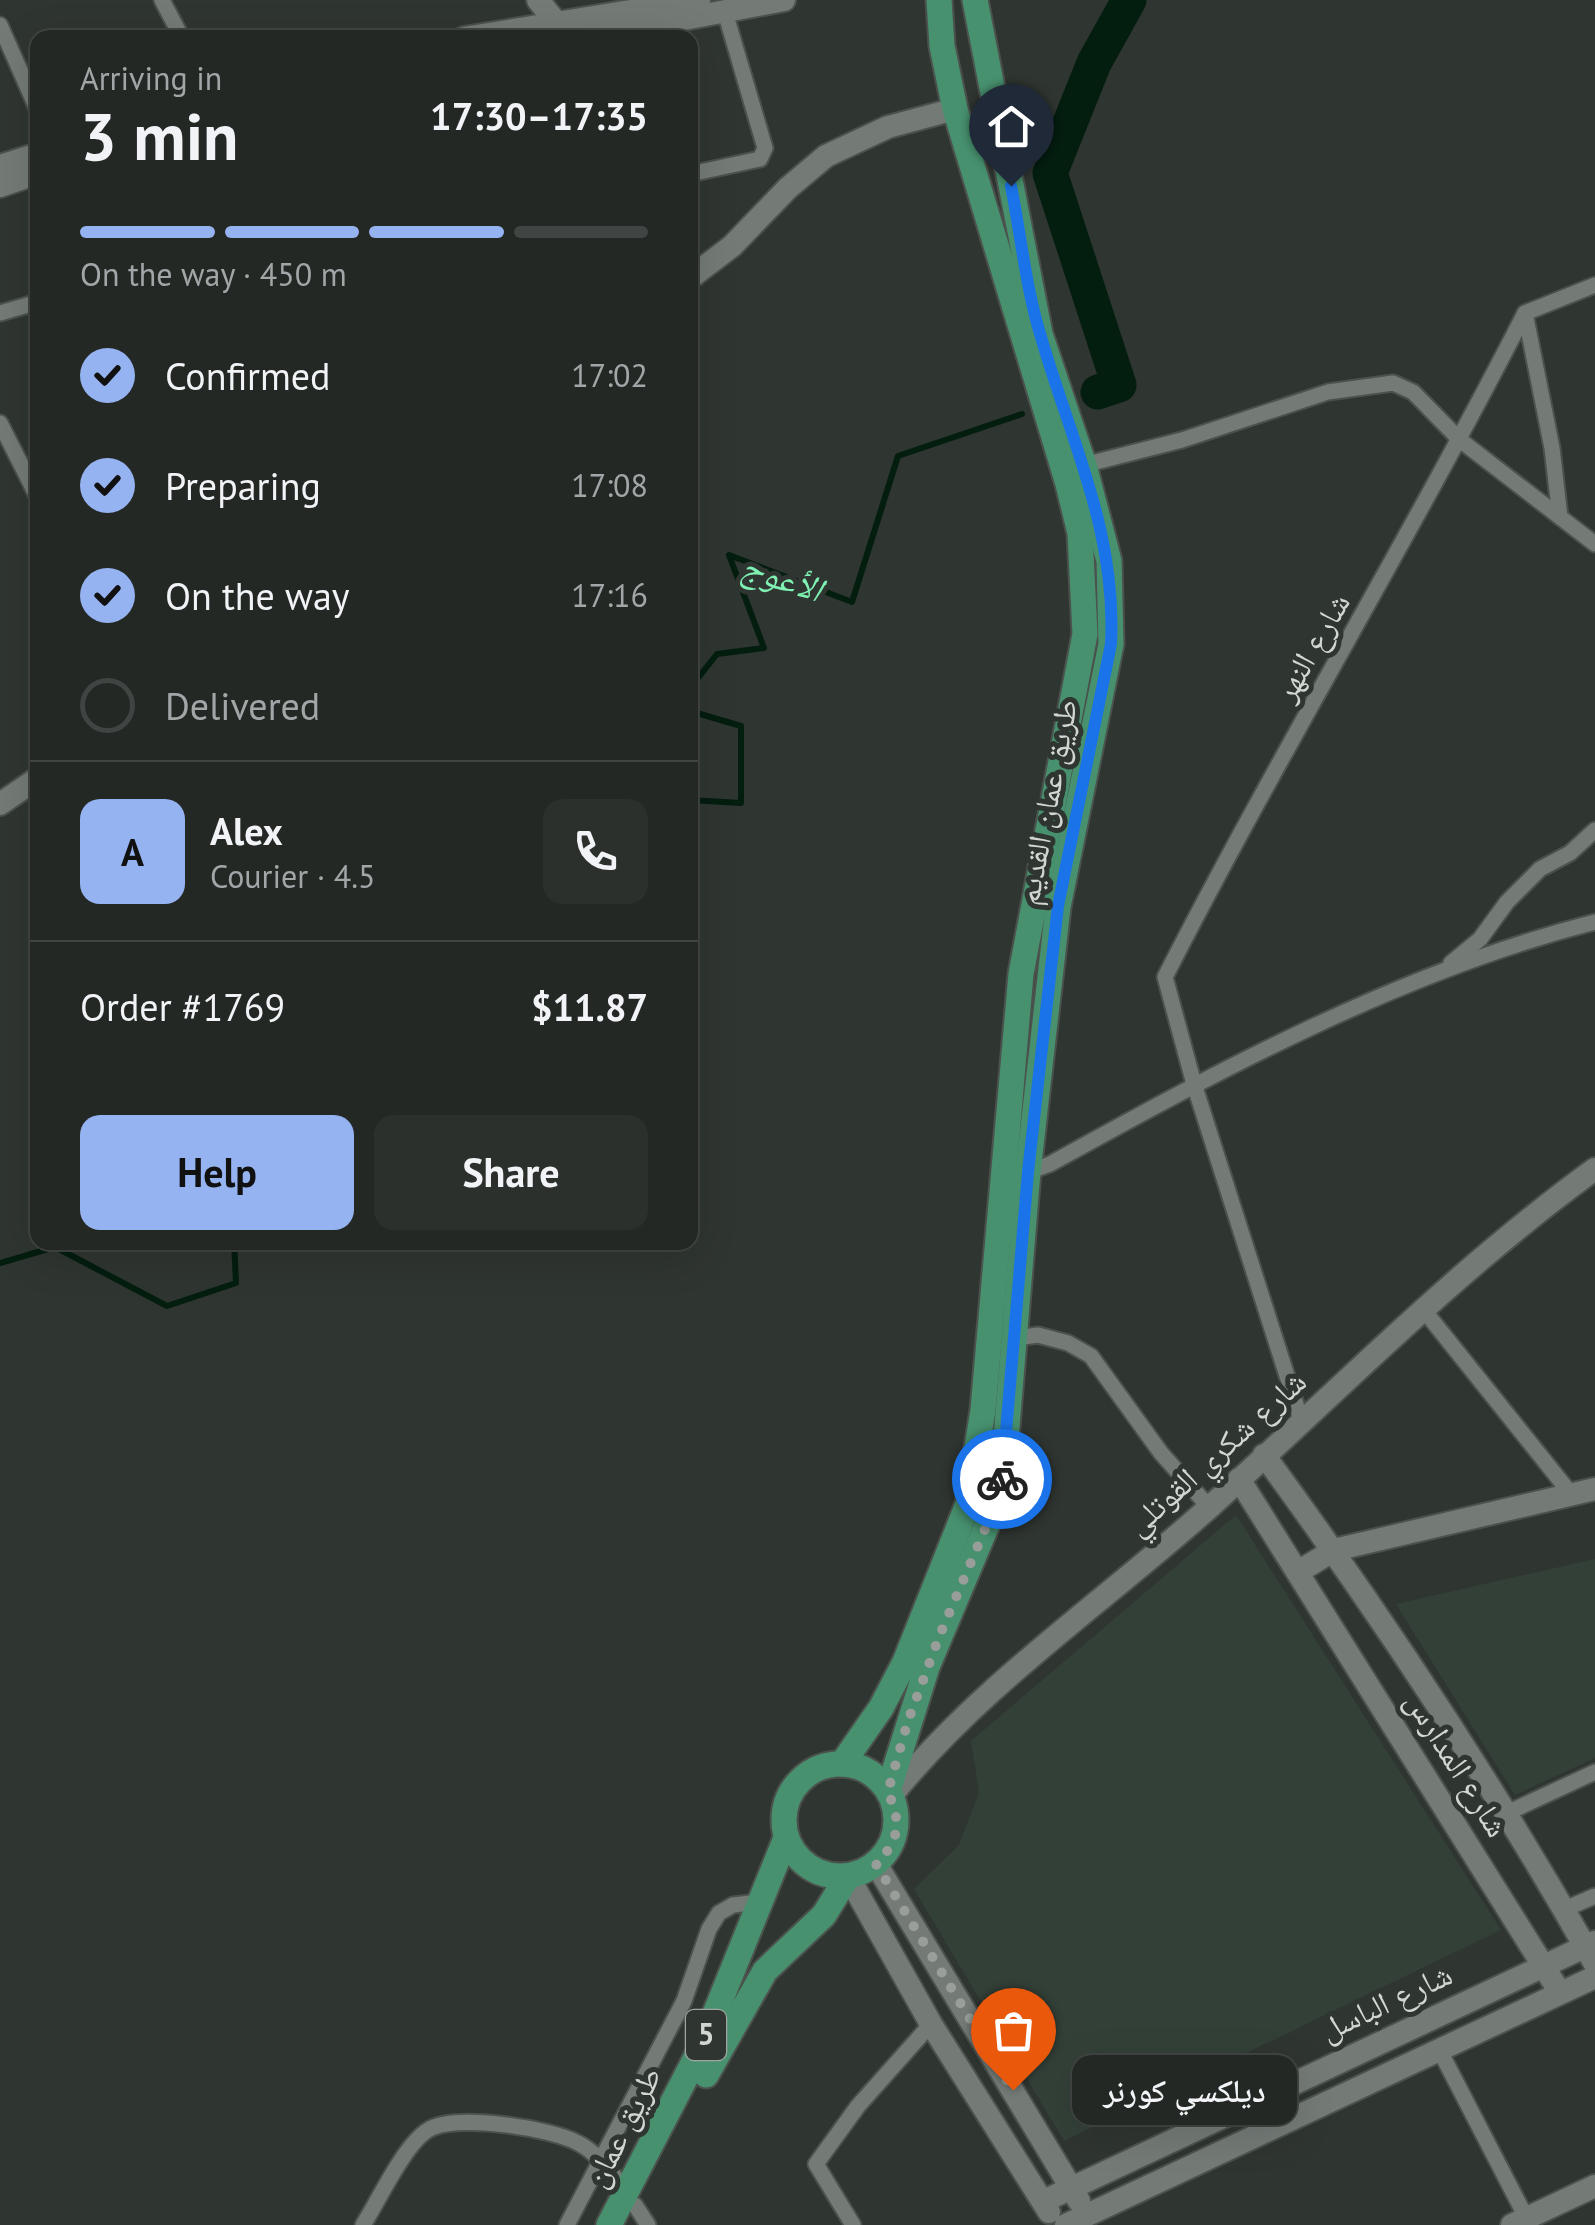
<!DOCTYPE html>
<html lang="en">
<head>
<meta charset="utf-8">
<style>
  body { margin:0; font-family:"PT Sans","Noto Naskh Arabic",sans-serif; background:#2b302d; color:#f1f3f6; height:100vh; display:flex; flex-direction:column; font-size:38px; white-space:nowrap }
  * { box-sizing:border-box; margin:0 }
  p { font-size:32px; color:#a3a6a7 }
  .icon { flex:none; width:55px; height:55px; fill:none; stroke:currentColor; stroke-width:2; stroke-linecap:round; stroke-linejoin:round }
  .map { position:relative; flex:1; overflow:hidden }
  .drawer { position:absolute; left:30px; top:30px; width:668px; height:1220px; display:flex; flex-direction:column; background:#232825; border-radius:20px; box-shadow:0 10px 40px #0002,0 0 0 2px #404442 }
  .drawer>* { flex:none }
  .pin { position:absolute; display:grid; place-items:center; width:85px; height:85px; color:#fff; margin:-102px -42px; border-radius:50% 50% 50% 0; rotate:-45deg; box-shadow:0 0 10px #0007 }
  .pin .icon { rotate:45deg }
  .courier { position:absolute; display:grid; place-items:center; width:100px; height:100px; margin:-50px; border:8px solid #1a73e8; border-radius:50%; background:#fff; color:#222; box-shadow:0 2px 12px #0007 }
  .bubble { position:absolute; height:70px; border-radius:20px; background:#232825; box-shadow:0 10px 40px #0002,0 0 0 2px #404442; font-size:32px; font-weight:600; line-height:70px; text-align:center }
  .summary em { font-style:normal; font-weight:600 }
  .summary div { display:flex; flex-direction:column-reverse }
  .summary { display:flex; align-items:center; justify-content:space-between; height:170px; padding:0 50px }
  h1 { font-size:65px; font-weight:600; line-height:75px }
  .bar { display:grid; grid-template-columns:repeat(4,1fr); gap:15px 10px; align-content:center; height:120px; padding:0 50px }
  .bar i { height:12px; border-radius:8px; background:#404442 }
  .bar .active { background:#95b2f1 }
  .bar p { grid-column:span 4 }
  .line { display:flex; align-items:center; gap:25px; padding:0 50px; border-top:2px solid #404442 }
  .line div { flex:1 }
  .round { display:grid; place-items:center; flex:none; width:105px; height:105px; border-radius:20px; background:#2b302d }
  ol { padding:0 50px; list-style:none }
  li { display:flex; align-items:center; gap:30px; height:110px }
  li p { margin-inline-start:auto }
  li .icon { padding:10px; border-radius:50%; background:#95b2f1; color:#111; stroke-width:4 }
  li:last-child { color:#a3a6a7 }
  li i { width:55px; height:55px; border:5px solid #404442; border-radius:50% }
  .cta { display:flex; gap:20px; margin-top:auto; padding:20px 50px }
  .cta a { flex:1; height:115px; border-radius:20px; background:#95b2f1; color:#111; font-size:40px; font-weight:600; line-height:115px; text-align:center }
  .cta a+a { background:#2b302d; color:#f1f3f6 }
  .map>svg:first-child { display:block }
  .built { fill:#334038 }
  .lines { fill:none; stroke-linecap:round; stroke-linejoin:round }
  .stream { stroke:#031d0f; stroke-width:6 }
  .river { stroke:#031d0f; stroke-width:35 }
  .street-casing { stroke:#4b514d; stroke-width:19 }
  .secondary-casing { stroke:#4b514d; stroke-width:26 }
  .primary-casing { stroke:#4b514d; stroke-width:29 }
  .street { stroke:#747b77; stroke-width:15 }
  .secondary { stroke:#747b77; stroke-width:22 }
  .primary { stroke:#47916e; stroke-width:25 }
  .done { stroke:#999e9a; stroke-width:10; stroke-dasharray:0 18 }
  .route { stroke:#1a73e8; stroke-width:12 }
  .labels { text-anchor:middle; stroke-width:10; stroke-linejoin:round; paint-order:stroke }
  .shield { fill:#2f3531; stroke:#a1a6a2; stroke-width:2.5 }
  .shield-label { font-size:30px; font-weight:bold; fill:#d2d6d3 }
  .street-label { font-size:32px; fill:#d2d6d3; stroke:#2f3531 }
  .water-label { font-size:35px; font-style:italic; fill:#7ef1b3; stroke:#2f3531 }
</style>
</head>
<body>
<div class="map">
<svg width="1595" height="2225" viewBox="0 0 1595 2225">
  <rect width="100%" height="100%" fill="#2f3531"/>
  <g class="built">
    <polygon points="1236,1515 1501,1930 1064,2141 914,1889 959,1845 979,1792 971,1741"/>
    <polygon points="1595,1559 1595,1758 1515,1795 1396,1604"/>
  </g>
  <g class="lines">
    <g class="stream">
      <polyline points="690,688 717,654 764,648 729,555 852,602 898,456 1022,414"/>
      <polyline points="690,711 741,726 741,803 690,800"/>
      <polyline points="0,1263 55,1247 167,1306 236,1283 234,1242"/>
    </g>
    <polyline class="river" points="1098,392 1119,385 1050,173 1094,63 1129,0"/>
    <g class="street-casing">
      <g id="street">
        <polyline points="162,0 182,38"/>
        <polyline points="0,25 38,111"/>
        <polyline points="690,174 760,159 765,148 725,12"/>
        <polyline points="0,313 38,302"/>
        <polyline points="1525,313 1552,448 1560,517"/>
        <polyline points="0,423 38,498"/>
        <polyline points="1084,465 1182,440 1328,392 1393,383 1413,392 1460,440 1595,544"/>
        <polyline points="1451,963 1480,939 1507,902 1540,869 1570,853 1595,830"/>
        <path d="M1028,1172L1050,1164C1223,1068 1403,971 1595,922"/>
        <polyline points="1423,1309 1571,1494"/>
        <polyline points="1016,1338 1038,1335 1068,1343 1091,1356 1161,1453 1209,1507"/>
        <path d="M1301,1420L1194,1084L1165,977C1280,752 1410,538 1525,313L1595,285"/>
        <polyline points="1507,1813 1595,1772"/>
        <polyline points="1565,1909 1595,1896"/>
        <polyline points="1439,2049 1529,2223"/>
        <polyline points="635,2205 648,2225"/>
        <path d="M363,2225C379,2200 404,2145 428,2130C454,2113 551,2128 578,2143C598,2153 612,2174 627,2191"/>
        <polyline points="567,2225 684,2001 709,1929 719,1913 733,1905 759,1902"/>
        <polyline points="853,2225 816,2164 858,2106 931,2024"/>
      </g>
    </g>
    <g class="secondary-casing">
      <g id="secondary">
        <polyline points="538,0 563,31"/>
        <polyline points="464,38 699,0"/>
        <polyline points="584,38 784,0"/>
        <polyline points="0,166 38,154"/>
        <polyline points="0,186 38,173"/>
        <polyline points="690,278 732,246 788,188 826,156 888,127 955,109"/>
        <polyline points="0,804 38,778"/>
        <path d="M1264,1455C1384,1619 1495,1787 1595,1964"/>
        <polyline points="1239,1479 1559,1991"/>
        <polyline points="1298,1572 1334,1550 1595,1489"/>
        <path d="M891,1796C983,1683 1104,1602 1212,1505C1338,1391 1457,1269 1595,1169"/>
        <polyline points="876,1864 1079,2201"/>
        <polyline points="848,1876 931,2024 1049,2212"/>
        <polyline points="1044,2201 1595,1942"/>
        <polyline points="1066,2225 1595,1977"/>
        <polyline points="1512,2225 1595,2186"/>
      </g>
    </g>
    <g class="primary-casing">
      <g id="primary">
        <circle cx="840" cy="1820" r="56"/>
        <polyline points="842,1764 881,1708 905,1662 968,1504 983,1410 1021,974 1085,634 1080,533 1068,484 955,109 942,46 939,0"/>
        <polyline points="888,1791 927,1667 992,1513 1003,1474 1028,1172 1058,907 1111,644 1109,561 1084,465 1040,334 975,0"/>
        <polyline points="706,2075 765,1971 824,1915 848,1876"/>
        <polyline points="609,2225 702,2046 786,1838"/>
      </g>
    </g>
    <use href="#street" class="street"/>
    <use href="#secondary" class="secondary"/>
    <use href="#primary" class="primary"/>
  </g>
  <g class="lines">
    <polyline class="done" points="1002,1479 992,1513 939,1637 908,1721 888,1791 896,1814 896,1833 888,1850 876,1864 1013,2090"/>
    <path class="route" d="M1002,1479L1028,1172L1058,906L1111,644C1117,533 1071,441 1041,337C1026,289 1021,236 1011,186"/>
  </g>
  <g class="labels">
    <rect class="shield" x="686" y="2010" width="40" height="50" rx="8"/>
    <g class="shield-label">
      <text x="706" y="2045">5</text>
    </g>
    <g class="street-label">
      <text transform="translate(1312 647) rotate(-60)" y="11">شارع النهر</text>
      <text transform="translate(1047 802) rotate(-79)" y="11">طريق عمان القديم</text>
      <text transform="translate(1216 1453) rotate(-42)" y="11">شارع شكري القوتلي</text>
      <text transform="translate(1457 1764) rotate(58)" y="11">شارع المدارس</text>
      <text transform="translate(1386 2002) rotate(-25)" y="11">شارع الباسل</text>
      <text transform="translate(623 2127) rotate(-63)" y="11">طريق عمان</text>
    </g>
    <g class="water-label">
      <text transform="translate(782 578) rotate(18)" y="12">الأعوج</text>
    </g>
  </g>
</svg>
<div class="pin" style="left:1013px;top:2090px;background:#ea580c"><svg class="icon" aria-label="bag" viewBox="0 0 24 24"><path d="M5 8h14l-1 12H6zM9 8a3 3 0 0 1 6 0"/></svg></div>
<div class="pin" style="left:1011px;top:186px;background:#1f2937"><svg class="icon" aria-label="home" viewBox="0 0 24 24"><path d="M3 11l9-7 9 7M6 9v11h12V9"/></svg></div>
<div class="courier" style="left:1002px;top:1479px"><svg class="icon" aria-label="bike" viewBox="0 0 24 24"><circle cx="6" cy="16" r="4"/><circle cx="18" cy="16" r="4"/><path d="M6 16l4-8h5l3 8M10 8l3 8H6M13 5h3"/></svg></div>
<div class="bubble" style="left:1072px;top:2055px;width:225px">ديلكسي كورنر</div>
<section class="drawer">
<div class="summary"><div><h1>3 min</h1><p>Arriving in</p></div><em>17:30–17:35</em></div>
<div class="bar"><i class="active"></i><i class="active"></i><i class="active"></i><i></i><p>On the way · 450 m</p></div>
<ol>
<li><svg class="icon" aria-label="check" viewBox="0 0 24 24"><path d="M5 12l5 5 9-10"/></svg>Confirmed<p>17:02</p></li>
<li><svg class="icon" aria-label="check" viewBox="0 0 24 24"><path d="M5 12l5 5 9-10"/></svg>Preparing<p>17:08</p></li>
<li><svg class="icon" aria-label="check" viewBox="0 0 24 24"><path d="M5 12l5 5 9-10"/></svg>On the way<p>17:16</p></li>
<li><i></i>Delivered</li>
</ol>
<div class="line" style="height:180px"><b class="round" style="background:#95b2f1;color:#111">A</b><div><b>Alex</b><p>Courier · 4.5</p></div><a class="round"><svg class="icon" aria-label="phone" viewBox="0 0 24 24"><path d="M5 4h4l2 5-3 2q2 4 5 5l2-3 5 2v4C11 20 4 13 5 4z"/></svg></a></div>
<div class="line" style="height:130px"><div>Order #1769</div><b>$11.87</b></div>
<div class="cta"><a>Help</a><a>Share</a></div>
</section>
</div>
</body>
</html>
